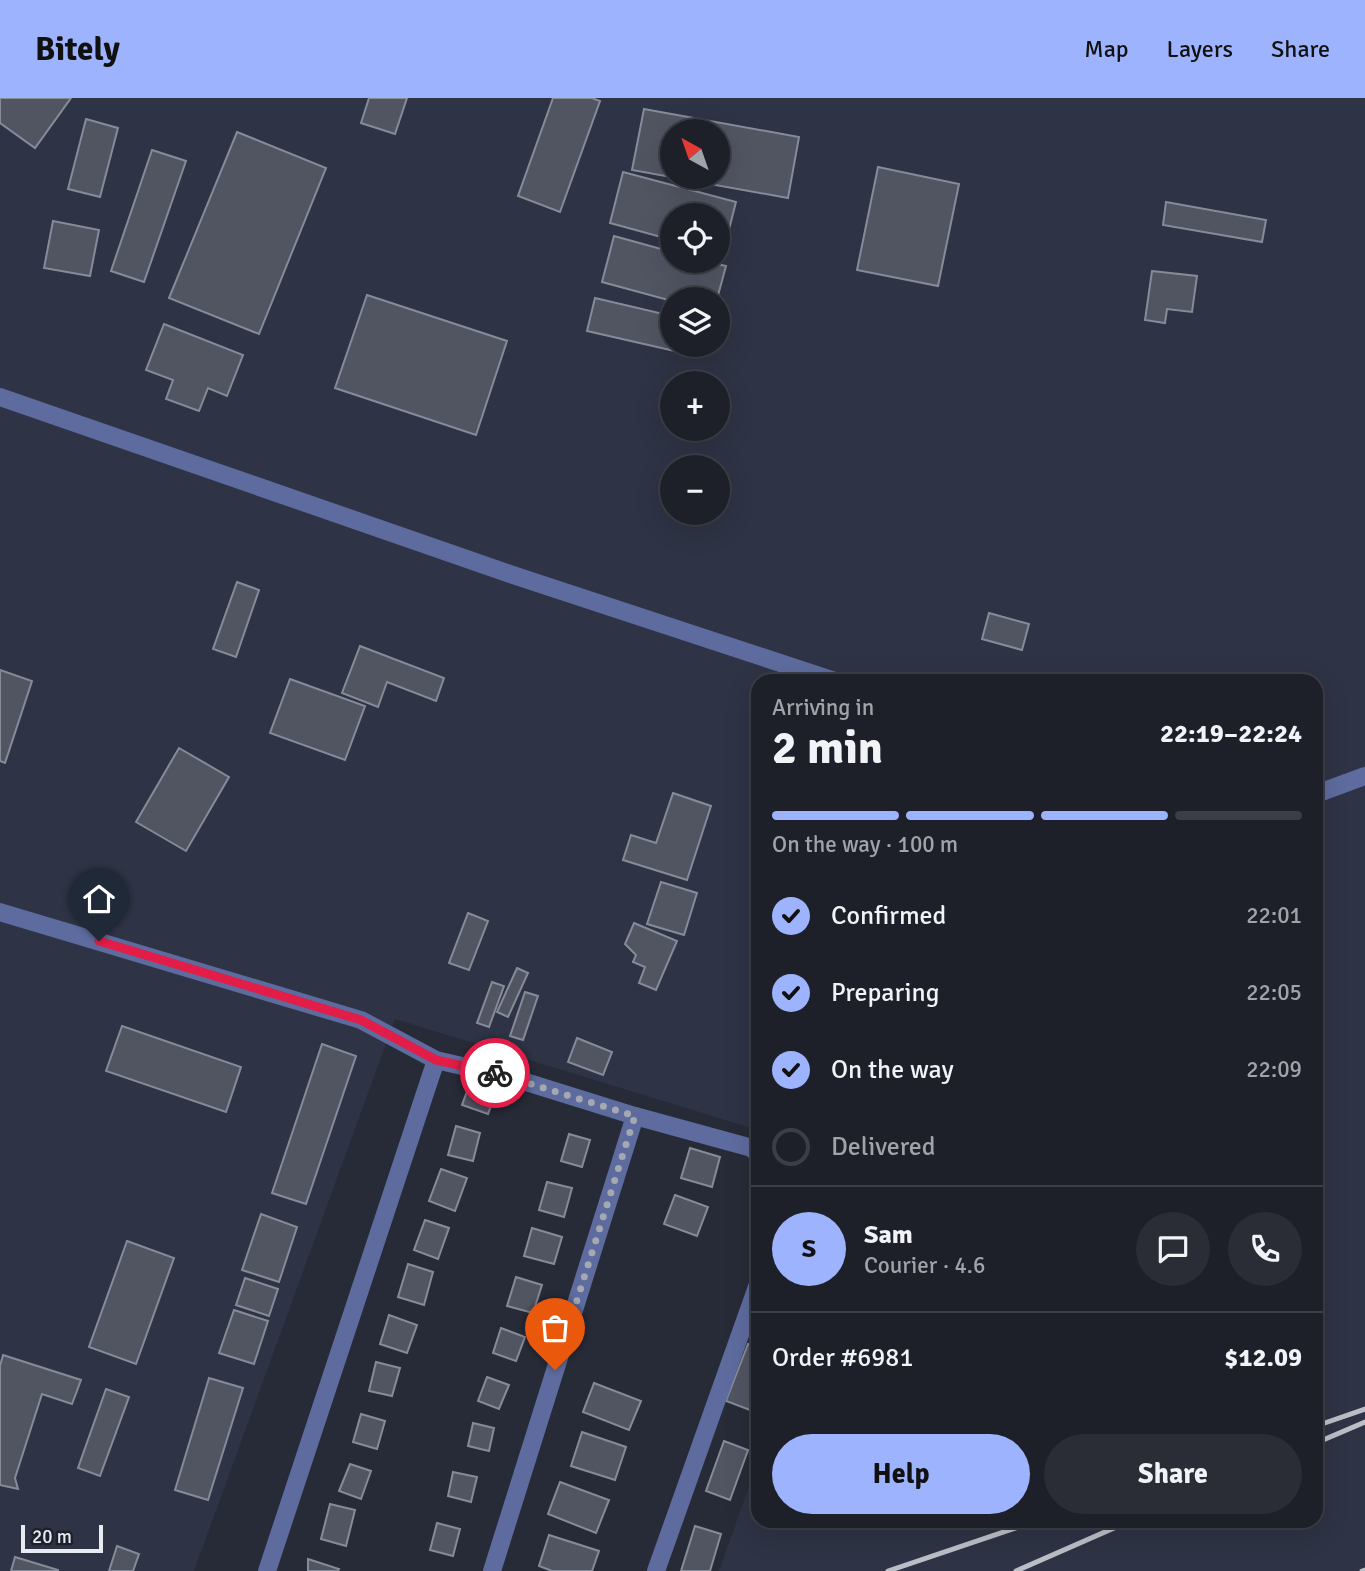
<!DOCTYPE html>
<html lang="en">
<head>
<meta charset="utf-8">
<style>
  body { margin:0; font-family:Signika,sans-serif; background:#2a2d35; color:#f1f3f6; height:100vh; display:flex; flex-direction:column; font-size:26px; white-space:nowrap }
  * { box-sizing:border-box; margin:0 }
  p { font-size:23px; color:#a0a3a8 }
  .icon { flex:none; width:38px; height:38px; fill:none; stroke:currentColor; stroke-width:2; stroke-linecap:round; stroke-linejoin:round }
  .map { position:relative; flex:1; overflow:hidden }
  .drawer { position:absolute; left:751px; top:576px; width:572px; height:854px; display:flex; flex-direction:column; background:#1d2029; border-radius:21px; box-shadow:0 7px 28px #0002,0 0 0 2px #3b3e46 }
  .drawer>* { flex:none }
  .needle { width:46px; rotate:320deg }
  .fabs { position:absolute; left:660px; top:21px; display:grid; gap:14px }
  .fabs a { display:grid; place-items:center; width:70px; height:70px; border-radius:50%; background:#1d2029; box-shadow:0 7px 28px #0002,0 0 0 2px #3b3e46; font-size:35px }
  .scale { position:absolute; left:21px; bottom:18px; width:82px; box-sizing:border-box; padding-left:7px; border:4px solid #e9ebf3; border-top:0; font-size:19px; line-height:24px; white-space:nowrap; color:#e9ebf3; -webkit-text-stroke:5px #1e212d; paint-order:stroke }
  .pin { position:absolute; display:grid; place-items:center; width:60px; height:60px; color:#fff; margin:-72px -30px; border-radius:50% 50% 50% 0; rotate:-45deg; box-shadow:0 0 7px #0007 }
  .pin .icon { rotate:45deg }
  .courier { position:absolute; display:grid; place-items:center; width:70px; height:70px; margin:-35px; border:5px solid #e11d48; border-radius:50%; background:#fff; color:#222; box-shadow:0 2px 9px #0007 }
  .head em { font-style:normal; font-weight:800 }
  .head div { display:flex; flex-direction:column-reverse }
  .head { display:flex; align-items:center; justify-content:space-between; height:119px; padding:0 21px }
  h1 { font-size:46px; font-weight:800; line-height:52px }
  .bar { display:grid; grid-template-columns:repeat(4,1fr); gap:10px 7px; align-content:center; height:84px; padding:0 21px }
  .bar i { height:9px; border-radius:5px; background:#3b3e46 }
  .bar .on { background:#9eb3fd }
  .bar p { grid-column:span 4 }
  .line { display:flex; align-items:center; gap:18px; padding:0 21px; border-top:2px solid #3b3e46 }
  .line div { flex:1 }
  .round { display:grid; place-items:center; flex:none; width:74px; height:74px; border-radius:37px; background:#2a2d35 }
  ol { padding:0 21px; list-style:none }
  li { display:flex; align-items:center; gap:21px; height:77px }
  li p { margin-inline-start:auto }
  li .icon { padding:7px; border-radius:50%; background:#9eb3fd; color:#111; stroke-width:4 }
  li:last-child { color:#a0a3a8 }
  li i { width:38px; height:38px; border:4px solid #3b3e46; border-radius:50% }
  .action { display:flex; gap:14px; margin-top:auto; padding:14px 21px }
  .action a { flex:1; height:80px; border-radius:42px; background:#9eb3fd; color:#111; font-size:28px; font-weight:800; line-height:80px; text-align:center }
  .action a+a { background:#2a2d35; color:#f1f3f6 }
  header { display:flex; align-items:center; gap:42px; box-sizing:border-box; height:98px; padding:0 35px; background:#9eb3fd; color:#111 }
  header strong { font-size:33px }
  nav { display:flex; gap:38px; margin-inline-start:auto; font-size:24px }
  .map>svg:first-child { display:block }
  .built { fill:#2e3345; fill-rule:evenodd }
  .building { fill:#515562; stroke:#868b99; stroke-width:2; fill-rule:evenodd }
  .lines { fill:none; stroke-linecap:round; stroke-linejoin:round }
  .minor { stroke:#5d6b9e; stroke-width:18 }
  .rail { stroke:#bcbec7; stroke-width:5 }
  .done { stroke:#a5a8b1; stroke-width:7; stroke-dasharray:0 12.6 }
  .route { stroke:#e11d48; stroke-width:9 }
</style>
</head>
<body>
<header>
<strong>Bitely</strong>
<nav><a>Map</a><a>Layers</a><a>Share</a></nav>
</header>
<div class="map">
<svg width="1365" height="1473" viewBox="0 0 1365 1473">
  <rect width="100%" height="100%" fill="#272b37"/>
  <path class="built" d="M0,0H1365V1473H719L758,1363V1423H1316V583H758V1032L395,921L194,1473H0ZM672,33H718V79H672ZM672,117H718V163H672ZM672,201H718V247H672ZM672,285H718V331H672ZM672,369H718V415H672Z"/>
  <g class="building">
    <polygon points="0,0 71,0 35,50 0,25"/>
    <polygon points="369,0 407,0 395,36 361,25"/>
    <polygon points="553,0 592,0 600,3 560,114 518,98"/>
    <path d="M644,11L799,39L788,100L632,72ZM672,33H718V79H672Z"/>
    <polygon points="86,21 118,30 100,99 68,91"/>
    <polygon points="237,34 326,70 259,236 169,200"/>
    <polygon points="152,52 186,63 144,184 111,173"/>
    <polygon points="878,69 959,86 938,188 857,172"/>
    <polygon points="623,74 736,104 723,155 718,153 718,117 672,117 672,142 610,125"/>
    <polygon points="1166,104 1266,122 1262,144 1163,127"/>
    <polygon points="53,123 99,132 90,178 44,170"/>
    <polygon points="614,138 672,154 672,163 705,163 726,168 717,201 672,203 602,184"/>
    <polygon points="1152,173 1197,178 1192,214 1167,211 1165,225 1145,222"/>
    <polygon points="367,197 507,243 476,337 335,290"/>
    <polygon points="595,200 672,218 672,247 704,247 701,259 587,233"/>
    <polygon points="164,226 243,257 227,298 208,290 199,313 166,301 173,282 146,272"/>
    <polygon points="237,484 259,492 236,559 213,551"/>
    <polygon points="989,515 1029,526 1022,552 982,541"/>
    <polygon points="360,548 444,580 436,603 387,584 378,609 342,595"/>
    <polygon points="0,572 32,583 5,665 0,663"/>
    <polygon points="290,581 365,608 345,662 270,635"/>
    <polygon points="179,650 229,679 186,753 136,724"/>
    <polygon points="673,695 711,708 687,782 623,762 631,737 656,745"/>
    <polygon points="661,784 697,795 684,837 647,826"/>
    <polygon points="468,815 488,823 469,872 449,865"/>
    <polygon points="634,825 677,843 656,892 639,885 645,869 633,864 636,857 625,846"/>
    <polygon points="517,870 528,875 508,919 497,914"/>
    <polygon points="492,884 504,888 489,929 477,925"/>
    <polygon points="525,894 538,898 523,942 510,938"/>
    <polygon points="122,928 241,969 226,1014 106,973"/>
    <polygon points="577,940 612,954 603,977 568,964"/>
    <polygon points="322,946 356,958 306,1106 272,1095"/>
    <polygon points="472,980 498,989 488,1016 462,1007"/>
    <polygon points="456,1028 480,1035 473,1063 448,1057"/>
    <polygon points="569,1036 590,1042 582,1069 561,1063"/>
    <polygon points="690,1050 720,1059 712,1089 681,1080"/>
    <polygon points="441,1071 467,1080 455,1113 429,1103"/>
    <polygon points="547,1084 572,1090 564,1119 539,1112"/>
    <polygon points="675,1097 708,1109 697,1138 664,1126"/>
    <polygon points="261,1116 297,1129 279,1184 242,1172"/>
    <polygon points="425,1122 449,1130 438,1161 414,1152"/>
    <polygon points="532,1130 562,1139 554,1166 524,1158"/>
    <polygon points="127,1143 174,1160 136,1266 89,1249"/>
    <polygon points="408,1166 433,1174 424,1207 398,1199"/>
    <polygon points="516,1179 542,1187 533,1215 507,1208"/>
    <polygon points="245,1180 278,1191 269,1218 236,1207"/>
    <polygon points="234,1212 268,1223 254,1266 219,1255"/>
    <polygon points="389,1217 417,1227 407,1255 380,1246"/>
    <polygon points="501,1230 525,1239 516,1263 493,1255"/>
    <polygon points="748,1246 758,1250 758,1315 726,1303"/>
    <polygon points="3,1257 81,1282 72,1306 42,1296 15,1380 18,1391 0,1387 0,1268"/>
    <polygon points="376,1264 400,1270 392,1298 369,1293"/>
    <polygon points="487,1279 509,1287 499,1311 478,1303"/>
    <polygon points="209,1280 243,1290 208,1402 175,1392"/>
    <polygon points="594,1285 641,1303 629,1332 583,1314"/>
    <polygon points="106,1291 129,1299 100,1378 78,1370"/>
    <polygon points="361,1316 385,1323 377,1351 353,1344"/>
    <polygon points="473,1325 494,1330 489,1353 468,1348"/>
    <polygon points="582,1334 626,1349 615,1382 571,1368"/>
    <polygon points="724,1343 748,1352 730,1402 706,1393"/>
    <polygon points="350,1366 371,1373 361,1401 339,1393"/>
    <polygon points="453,1374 477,1379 471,1404 448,1398"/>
    <polygon points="560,1384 609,1402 596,1435 548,1416"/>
    <polygon points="330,1406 355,1412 346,1448 321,1441"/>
    <polygon points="437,1425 460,1431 453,1458 430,1452"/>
    <polygon points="695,1428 721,1436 710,1473 681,1473"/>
    <polygon points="549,1437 599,1453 592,1473 552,1473 539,1468"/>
    <polygon points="117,1448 139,1456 133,1473 109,1473"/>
    <polygon points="15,1459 58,1472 58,1473 11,1473"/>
    <polygon points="308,1461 339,1471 338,1473 308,1473"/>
  </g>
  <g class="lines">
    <g class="minor">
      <polyline points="0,299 516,478 835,583"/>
      <polyline points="1316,696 1365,678"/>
      <polyline points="0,814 361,922 436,962 510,979 635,1018 752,1050 758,1057"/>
      <polyline points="267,1473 436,962"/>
      <polyline points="492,1473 635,1018"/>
      <polyline points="656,1473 758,1186"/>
    </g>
    <g class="rail">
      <polyline points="1316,1328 1365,1311"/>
      <polyline points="1316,1345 1365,1324"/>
      <polyline points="888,1473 1036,1423"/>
      <polyline points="1016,1473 1130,1423"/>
      <polyline points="1362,1473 1365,1472"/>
    </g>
  </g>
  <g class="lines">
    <polyline class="done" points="495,975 635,1018 555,1272"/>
    <polyline class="route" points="99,843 361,922 436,962 495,975"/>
  </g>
</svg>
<div class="fabs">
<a><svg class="needle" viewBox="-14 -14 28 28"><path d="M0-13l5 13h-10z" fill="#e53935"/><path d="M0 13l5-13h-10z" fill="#a0a3a8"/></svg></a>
<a><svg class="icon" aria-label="locate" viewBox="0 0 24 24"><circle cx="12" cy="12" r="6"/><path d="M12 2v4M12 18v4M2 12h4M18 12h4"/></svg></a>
<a><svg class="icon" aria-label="layers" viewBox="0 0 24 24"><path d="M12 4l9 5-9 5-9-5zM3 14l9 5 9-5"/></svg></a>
<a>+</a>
<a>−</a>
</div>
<div class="scale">20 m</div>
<div class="pin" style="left:555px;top:1272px;background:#ea580c"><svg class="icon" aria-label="bag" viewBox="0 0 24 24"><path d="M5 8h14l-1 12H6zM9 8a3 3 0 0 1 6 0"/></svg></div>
<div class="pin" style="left:99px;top:843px;background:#1f2937"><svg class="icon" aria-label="home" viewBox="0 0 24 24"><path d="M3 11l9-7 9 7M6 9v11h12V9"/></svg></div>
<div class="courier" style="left:495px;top:975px"><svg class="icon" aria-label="bike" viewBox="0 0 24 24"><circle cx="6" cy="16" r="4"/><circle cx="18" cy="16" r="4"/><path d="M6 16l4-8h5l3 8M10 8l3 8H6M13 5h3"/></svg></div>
<section class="drawer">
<div class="head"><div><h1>2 min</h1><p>Arriving in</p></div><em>22:19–22:24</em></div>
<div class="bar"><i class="on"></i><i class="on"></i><i class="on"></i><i></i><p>On the way · 100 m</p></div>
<ol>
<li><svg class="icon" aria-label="check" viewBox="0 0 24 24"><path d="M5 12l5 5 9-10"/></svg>Confirmed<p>22:01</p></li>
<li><svg class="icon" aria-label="check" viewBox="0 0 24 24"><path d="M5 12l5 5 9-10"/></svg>Preparing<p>22:05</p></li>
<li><svg class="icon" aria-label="check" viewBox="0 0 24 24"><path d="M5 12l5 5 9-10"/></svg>On the way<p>22:09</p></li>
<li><i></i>Delivered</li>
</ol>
<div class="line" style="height:126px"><b class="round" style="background:#9eb3fd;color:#111">S</b><div><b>Sam</b><p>Courier · 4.6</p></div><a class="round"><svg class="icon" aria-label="chat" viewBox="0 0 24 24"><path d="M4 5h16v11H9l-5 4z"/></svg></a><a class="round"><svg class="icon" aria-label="phone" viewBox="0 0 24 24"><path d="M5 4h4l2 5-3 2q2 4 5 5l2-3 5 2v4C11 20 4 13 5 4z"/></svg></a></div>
<div class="line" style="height:91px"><div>Order #6981</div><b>$12.09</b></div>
<div class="action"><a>Help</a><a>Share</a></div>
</section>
</div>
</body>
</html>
